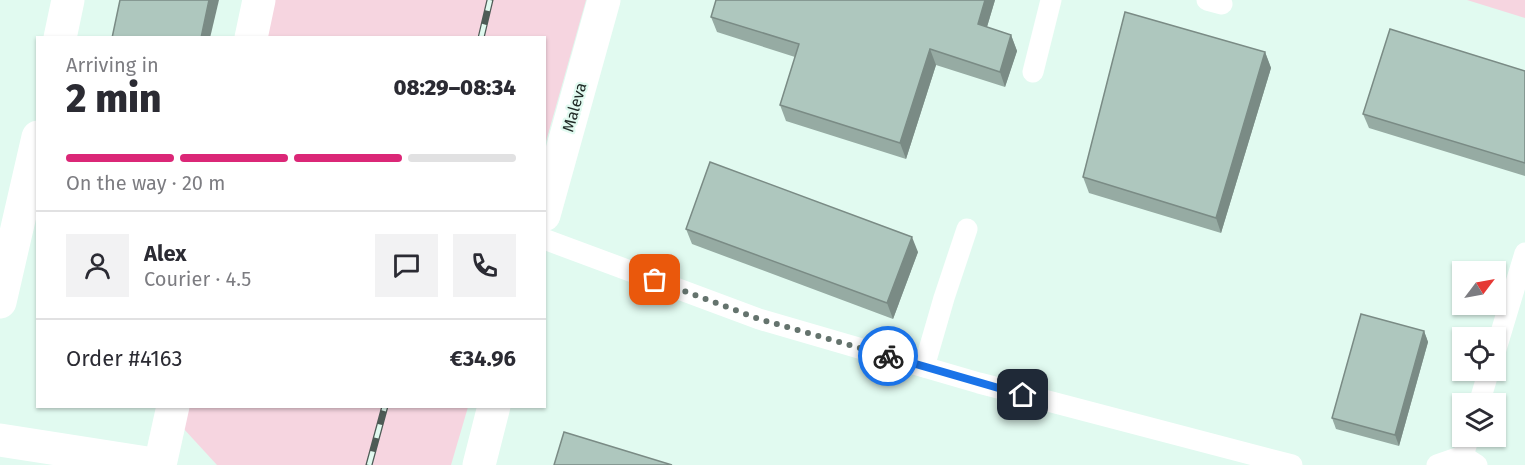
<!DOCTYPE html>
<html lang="en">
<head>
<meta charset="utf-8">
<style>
  body { margin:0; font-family:"Fira Sans",sans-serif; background:#f2f2f3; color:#2b2b33; height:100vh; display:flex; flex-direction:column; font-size:22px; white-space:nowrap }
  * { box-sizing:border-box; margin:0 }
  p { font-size:20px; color:#7c7c81 }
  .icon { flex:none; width:33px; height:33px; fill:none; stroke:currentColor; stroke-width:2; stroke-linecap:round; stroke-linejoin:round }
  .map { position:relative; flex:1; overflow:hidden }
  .sheet { position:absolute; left:36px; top:36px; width:510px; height:372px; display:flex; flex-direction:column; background:#fff; border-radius:0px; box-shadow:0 2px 4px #0004 }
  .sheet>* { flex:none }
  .needle { width:39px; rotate:58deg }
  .controls { position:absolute; left:1452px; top:261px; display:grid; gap:12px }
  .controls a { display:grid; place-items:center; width:54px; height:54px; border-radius:0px; background:#fff; box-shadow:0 2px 4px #0004; font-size:30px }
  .pin { position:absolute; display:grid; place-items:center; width:51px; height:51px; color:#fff; margin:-26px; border-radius:12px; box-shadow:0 3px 9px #0006 }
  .courier { position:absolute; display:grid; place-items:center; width:60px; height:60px; margin:-30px; border:4px solid #1a73e8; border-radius:50%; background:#fff; color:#222; box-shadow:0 2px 8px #0007 }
  .overview em { font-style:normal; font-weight:800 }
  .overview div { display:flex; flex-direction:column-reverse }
  .overview { display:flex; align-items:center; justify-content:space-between; height:102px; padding:0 30px }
  h1 { font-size:39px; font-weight:800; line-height:45px }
  .bar { display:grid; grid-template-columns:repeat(4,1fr); gap:9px 6px; align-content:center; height:72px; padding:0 30px }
  .bar i { height:8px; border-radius:4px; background:#e1e1e2 }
  .bar .current { background:#db2777 }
  .bar p { grid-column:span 4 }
  .line { display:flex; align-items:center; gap:15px; padding:0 30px; border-top:2px solid #e1e1e2 }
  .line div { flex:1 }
  .round { display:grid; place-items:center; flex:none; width:63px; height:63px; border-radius:0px; background:#f2f2f3 }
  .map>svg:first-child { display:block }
  .green { fill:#f6d5e0 }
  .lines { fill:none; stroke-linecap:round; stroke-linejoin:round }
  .lane { stroke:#fff; stroke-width:21 }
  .street { stroke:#fff; stroke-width:33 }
  .secondary { stroke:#fff; stroke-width:33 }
  .rail-casing { stroke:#4e5b56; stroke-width:7 }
  .rail { stroke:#e1faf0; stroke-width:4.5; stroke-dasharray:14; stroke-linecap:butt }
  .wall { fill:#96aba3 }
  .shaded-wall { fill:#7a8b85 }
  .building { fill:#aec7be; stroke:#7a8b85; stroke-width:1.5 }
  .done { stroke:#64736d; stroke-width:6; stroke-dasharray:0 10.8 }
  .route { stroke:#1a73e8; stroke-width:8 }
  .labels { text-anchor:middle; stroke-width:4.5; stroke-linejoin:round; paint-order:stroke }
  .street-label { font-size:16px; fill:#212b27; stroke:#e1faf0 }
</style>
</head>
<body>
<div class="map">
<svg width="1525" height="465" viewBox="0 0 1525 465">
  <rect width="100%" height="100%" fill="#e1faf0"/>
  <g class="green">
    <polygon points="270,0 586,0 545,145 544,38 262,38"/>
    <polygon points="1467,0 1525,0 1525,18"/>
    <polygon points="185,407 468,407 451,465 217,465 183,428"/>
  </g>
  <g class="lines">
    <g class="lane">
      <polyline points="1207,0 1222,4"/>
      <polyline points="1033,72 1051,0"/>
      <polyline points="544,239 759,319 979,383 1292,465"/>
      <polyline points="1496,349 1525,253"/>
      <polyline points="924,367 944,298 967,229"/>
      <polyline points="1479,404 1489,370"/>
      <polyline points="1463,456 1469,436"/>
      <polyline points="1437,465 1463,456 1477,465"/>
    </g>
    <g class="street">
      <polyline points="60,38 68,0"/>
      <polyline points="251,38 259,0"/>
      <polyline points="0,302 38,137"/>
      <polyline points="0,440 160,465"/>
      <polyline points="160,465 173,406"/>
    </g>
    <g class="secondary">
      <polyline points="544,215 604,0"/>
      <polyline points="479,465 494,406"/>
    </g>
    <g class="rail-casing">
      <g id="rail">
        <polyline points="481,38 490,0"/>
        <polyline points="369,465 385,406"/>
      </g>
    </g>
    <use href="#rail" class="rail"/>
  </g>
  <g class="wall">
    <polygon points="716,0 995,0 987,27 1011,35 1017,51 1005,87 936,65 906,159 786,121 780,105 795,57 717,32 711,17"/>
    <polygon points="1265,52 1271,68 1221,233 1089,193 1083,177"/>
    <polygon points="1525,71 1525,176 1369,128 1363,114"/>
    <polygon points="686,229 918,252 893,319 692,244"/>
    <polygon points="1424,331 1428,342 1399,446 1336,429 1332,418"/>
  </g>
  <g class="shaded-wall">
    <polygon points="209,0 219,0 210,38 201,38"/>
    <polygon points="985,0 995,0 983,40 978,24"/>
    <polygon points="1011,35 1017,51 1005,87 1000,72"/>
    <polygon points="930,49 936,65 906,159 900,143"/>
    <polygon points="1265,52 1271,68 1221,233 1216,218"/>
    <polygon points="912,237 918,252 893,319 887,303"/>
    <polygon points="1424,331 1428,342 1399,446 1395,435"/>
  </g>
  <g class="building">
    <polygon points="120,0 209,0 201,38 112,38"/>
    <polygon points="716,0 985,0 978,24 1011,35 1000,72 930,49 900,143 780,105 799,44 711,17"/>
    <polygon points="1125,12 1265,52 1216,218 1083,177"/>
    <polygon points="1390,29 1525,71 1525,163 1363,114"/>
    <polygon points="710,162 912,237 887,303 686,229"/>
    <polygon points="1361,314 1424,331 1395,435 1332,418"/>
    <polygon points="564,432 672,465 554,465"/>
  </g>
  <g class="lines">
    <polyline class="done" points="655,280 759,319 888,356"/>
    <polyline class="route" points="888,356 1023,395"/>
  </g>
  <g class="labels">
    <g class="street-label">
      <text transform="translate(574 107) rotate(-74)" y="6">Maleva</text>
    </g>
  </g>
</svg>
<div class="controls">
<a><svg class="needle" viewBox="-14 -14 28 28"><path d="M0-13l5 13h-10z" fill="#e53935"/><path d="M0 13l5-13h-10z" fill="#7c7c81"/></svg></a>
<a><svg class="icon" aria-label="locate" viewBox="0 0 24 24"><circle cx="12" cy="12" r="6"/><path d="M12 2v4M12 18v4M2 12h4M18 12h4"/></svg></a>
<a><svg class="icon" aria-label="layers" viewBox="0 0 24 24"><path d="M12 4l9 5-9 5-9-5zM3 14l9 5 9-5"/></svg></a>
</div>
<div class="pin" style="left:655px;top:280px;background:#ea580c"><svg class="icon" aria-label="bag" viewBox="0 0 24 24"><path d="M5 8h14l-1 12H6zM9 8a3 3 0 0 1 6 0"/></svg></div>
<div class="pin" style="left:1023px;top:395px;background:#1f2937"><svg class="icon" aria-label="home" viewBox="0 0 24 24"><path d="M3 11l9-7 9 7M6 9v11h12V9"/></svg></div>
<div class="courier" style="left:888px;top:356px"><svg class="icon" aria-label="bike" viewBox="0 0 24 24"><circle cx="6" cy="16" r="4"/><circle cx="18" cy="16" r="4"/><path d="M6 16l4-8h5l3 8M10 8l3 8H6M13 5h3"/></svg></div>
<section class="sheet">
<div class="overview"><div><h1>2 min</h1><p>Arriving in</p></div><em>08:29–08:34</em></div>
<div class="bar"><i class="current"></i><i class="current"></i><i class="current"></i><i></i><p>On the way · 20 m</p></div>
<div class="line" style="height:108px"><a class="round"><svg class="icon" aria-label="person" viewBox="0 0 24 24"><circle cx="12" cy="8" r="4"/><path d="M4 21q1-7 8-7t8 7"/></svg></a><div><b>Alex</b><p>Courier · 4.5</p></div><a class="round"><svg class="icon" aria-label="chat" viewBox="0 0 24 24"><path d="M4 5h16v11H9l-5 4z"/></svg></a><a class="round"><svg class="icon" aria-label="phone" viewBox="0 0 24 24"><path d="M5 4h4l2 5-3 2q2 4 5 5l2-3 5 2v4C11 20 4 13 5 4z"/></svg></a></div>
<div class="line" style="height:78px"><div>Order #4163</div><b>€34.96</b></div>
</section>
</div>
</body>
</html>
